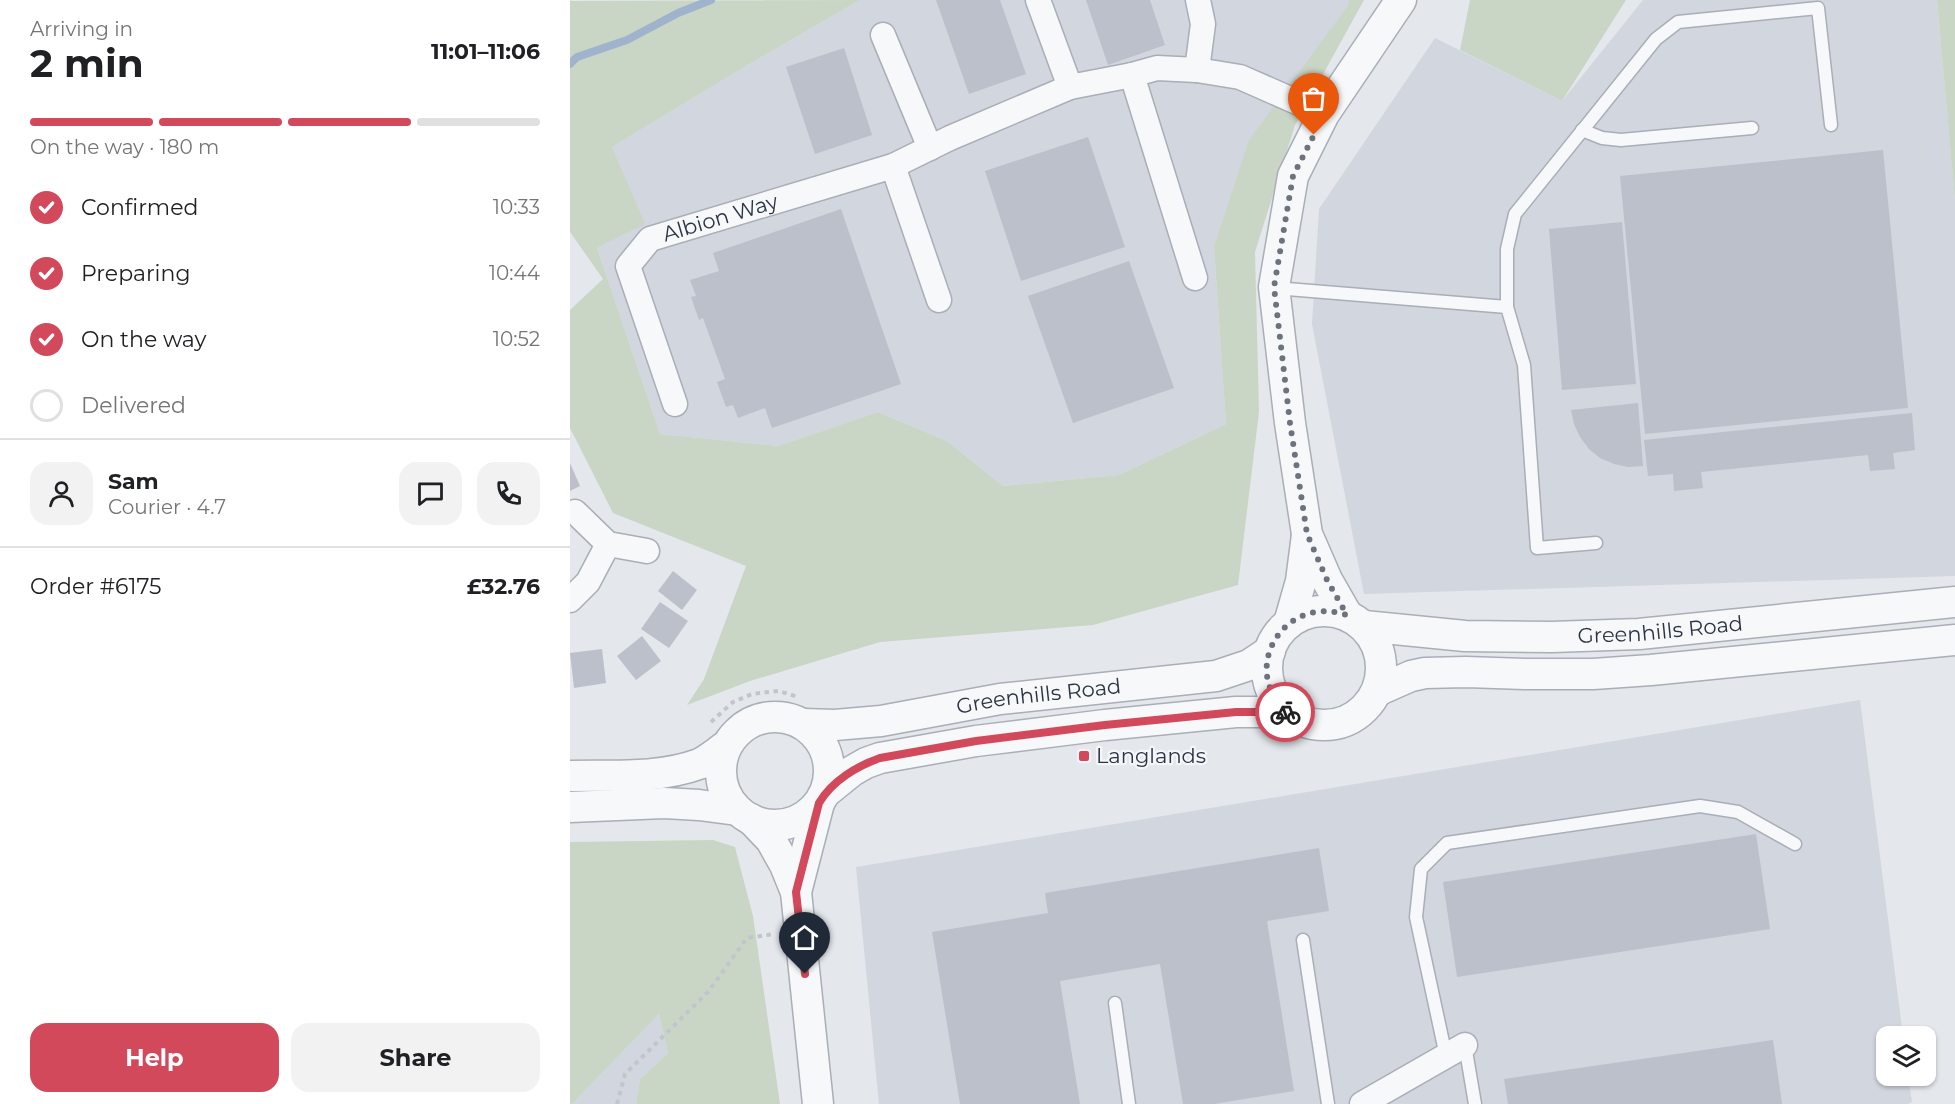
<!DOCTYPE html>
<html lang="en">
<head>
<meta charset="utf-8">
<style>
  body { margin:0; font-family:Montserrat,sans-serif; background:#f2f2f2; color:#202124; height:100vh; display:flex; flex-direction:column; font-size:22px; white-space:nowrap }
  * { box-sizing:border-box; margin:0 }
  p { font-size:20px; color:#757577 }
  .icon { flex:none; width:33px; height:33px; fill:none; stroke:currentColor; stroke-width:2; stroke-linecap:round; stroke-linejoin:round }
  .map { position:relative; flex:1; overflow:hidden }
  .details { display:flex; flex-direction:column; background:#fff; width:570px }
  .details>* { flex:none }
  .fabs { position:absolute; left:1306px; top:1026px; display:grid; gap:12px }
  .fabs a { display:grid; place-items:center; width:60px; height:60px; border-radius:12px; background:#fff; box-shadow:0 2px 4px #0004; font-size:30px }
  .pin { position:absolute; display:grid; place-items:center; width:51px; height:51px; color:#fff; margin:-62px -26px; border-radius:50% 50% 50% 0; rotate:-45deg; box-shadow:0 0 6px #0007 }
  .pin .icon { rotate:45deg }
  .courier { position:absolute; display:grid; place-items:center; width:60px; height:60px; margin:-30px; border:4px solid #d1495b; border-radius:50%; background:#fff; color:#222; box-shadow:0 2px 8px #0007 }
  .summary em { font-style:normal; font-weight:700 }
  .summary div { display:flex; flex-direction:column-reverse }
  .summary { display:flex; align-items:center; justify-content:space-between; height:102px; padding:0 30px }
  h1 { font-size:39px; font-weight:700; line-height:45px }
  .bar { display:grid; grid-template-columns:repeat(4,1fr); gap:9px 6px; align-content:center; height:72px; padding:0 30px }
  .bar i { height:8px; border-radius:4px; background:#e0e0e0 }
  .bar .selected { background:#d1495b }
  .bar p { grid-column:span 4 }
  .line { display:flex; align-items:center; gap:15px; padding:0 30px; border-top:2px solid #e0e0e0 }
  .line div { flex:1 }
  .round { display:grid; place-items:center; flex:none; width:63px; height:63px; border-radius:18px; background:#f2f2f2 }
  ol { padding:0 30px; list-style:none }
  li { display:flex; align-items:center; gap:18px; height:66px }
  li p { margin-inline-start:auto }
  li .icon { padding:6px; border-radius:50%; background:#d1495b; color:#fff; stroke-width:4 }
  li:last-child { color:#757577 }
  li i { width:33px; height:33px; border:3px solid #e0e0e0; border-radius:50% }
  .primary-button { display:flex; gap:12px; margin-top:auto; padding:12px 30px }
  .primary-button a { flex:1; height:69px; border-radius:18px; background:#d1495b; color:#fff; font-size:24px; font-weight:700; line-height:69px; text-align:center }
  .primary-button a+a { background:#f2f2f2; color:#202124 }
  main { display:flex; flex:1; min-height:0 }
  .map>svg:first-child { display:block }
  .built { fill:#d2d6de }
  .green { fill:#c9d6c5 }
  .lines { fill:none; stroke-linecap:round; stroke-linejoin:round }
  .stream { stroke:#9fb4cc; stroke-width:8 }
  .building { fill:#bbc0ca }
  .service-casing { stroke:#a9aeb7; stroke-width:15 }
  .minor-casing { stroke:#a9aeb7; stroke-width:27 }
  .tertiary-casing { stroke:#a9aeb7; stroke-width:33 }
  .path { stroke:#c2c5cb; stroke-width:4; stroke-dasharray:4.5 4.5; stroke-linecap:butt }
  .service { stroke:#f7f8fa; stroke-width:12 }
  .minor { stroke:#f7f8fa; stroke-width:24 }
  .tertiary { stroke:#f7f8fa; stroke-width:30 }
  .done { stroke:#6c737f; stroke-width:6; stroke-dasharray:0 10.8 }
  .route { stroke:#d1495b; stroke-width:8 }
  .poi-dot { fill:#d1495b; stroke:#f4f6f9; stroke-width:2 }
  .labels { text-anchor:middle; stroke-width:4.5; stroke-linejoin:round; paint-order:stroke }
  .street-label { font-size:21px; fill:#2b3445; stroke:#f4f6f9 }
  .poi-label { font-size:21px; fill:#2b3445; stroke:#f4f6f9; text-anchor:start }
</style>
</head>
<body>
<main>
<section class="details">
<div class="summary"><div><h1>2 min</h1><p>Arriving in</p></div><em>11:01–11:06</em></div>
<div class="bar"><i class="selected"></i><i class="selected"></i><i class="selected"></i><i></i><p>On the way · 180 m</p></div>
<ol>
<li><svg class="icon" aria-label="check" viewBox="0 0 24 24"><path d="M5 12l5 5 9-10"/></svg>Confirmed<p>10:33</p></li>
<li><svg class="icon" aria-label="check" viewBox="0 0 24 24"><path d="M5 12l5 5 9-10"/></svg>Preparing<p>10:44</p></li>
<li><svg class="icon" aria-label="check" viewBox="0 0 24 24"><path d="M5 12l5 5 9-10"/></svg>On the way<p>10:52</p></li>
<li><i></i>Delivered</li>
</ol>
<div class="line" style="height:108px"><a class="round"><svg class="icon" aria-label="person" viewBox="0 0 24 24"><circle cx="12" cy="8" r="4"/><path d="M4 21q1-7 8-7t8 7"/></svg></a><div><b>Sam</b><p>Courier · 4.7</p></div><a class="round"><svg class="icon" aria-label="chat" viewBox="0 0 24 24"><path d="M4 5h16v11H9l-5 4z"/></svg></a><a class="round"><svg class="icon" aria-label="phone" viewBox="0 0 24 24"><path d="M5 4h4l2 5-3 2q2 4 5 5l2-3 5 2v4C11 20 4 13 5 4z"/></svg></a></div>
<div class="line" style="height:78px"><div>Order #6175</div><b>£32.76</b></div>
<div class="primary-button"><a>Help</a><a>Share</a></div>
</section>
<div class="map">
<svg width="1385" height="1104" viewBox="0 0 1385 1104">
  <rect width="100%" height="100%" fill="#e4e7ec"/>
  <g class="built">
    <polygon points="290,0 779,0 777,7 644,247 656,424 549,475 433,486 377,441 308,412 208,446 90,434 27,248 74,224 42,147 176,66"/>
    <polygon points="1073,0 1367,0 1385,201 1385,576 794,594 742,324 749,209 865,38 992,101"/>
    <polygon points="1290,700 1333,1036 1317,1036 1317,1076 1338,1076 1342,1102 1338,1104 309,1104 286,867"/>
    <polygon points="89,1014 98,1053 70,1079 66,1104 2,1104"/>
  </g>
  <g class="green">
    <polygon points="290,0 176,66 42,147 75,224 27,248 90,434 208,446 308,412 377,441 433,486 549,475 656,424 644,247 679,140 777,7 779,0 794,0 725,125 685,252 689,412 668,585 523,625 310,642 180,681 117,705 134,679 176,566 43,513 0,428 0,310 33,279 0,232 0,1"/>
    <polygon points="900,0 1056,0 992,101 890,50"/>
    <polygon points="1367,0 1385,0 1385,201"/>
    <polygon points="143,840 165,847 183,916 210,1104 66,1104 70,1079 98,1053 89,1014 2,1104 0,1104 0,842"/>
  </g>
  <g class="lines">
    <polyline class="stream" points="0,64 7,57 57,40 108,13 141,0"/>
  </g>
  <g class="building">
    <polygon points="366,0 430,0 456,74 399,94"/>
    <polygon points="516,0 580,0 595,45 538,65"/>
    <polygon points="274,48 302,135 245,154 216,67"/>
    <polygon points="518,137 555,247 451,281 415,171"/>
    <polygon points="1313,150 1338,408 1075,434 1050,176"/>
    <polygon points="271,209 331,384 202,428 195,408 168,418 163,405 156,407 147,382 155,379 133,318 129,320 121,297 126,296 120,280 149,271 143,253"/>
    <polygon points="1052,222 1066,384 992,390 979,229"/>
    <polygon points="559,261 604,388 503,423 458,296"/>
    <polygon points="1068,403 1073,466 1058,467 1044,464 1030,458 1019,449 1010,437 1004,424 1001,410"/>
    <polygon points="1342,413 1345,450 1323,453 1325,469 1300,471 1298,455 1131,472 1133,488 1104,491 1103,474 1078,476 1074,440"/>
    <polygon points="0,463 10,486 0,491"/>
    <polygon points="103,571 127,590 112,610 88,591"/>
    <polygon points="90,602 118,621 99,648 71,629"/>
    <polygon points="72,636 91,661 66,680 47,656"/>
    <polygon points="32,649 36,683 4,688 0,653"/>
    <polygon points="1186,834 1200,929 887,977 873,882"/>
    <polygon points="749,848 759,911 697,921 724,1091 644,1104 613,1104 590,964 490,981 510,1104 390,1104 362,932 478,913 475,893"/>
    <polygon points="1203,1040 1212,1104 938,1104 934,1079"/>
  </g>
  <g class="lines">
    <g class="service-casing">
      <g id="service">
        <polyline points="1012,130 1032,138 1051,140 1182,128"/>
        <polyline points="705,288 937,307 954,365 967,548 1026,543"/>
        <polyline points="937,307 937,249 945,214 1086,39 1108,22 1248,8 1261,125"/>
        <polyline points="733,940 758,1104"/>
        <polyline points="545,1003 559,1104"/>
        <polyline points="895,1045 905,1104"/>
        <polyline points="876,1056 846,917 851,869 877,843 1130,806 1168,812 1225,844"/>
      </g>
    </g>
    <g class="minor-casing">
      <g id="minor">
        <polyline points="468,0 500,87"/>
        <polyline points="313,35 360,148"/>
        <polyline points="627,70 633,24 628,0"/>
        <polyline points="562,75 625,278"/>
        <polyline points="323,166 369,300"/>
        <path id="s1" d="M105,404L58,266L80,239L323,166L380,138L500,87L562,75L587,68L627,70L670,77L754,114"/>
        <polyline points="5,512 38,544 77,551"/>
        <polyline points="0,600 18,582 38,544"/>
        <polyline points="792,1104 895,1045"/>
      </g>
    </g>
    <g class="tertiary-casing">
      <g id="tertiary">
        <circle cx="754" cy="668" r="57"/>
        <polyline points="777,615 757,580 737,534 720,423 704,287 723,176 754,114 831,0"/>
        <polyline points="719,623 731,581 737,535"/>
        <path id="s2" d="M794,626L895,636L982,637L1069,634L1385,602"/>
        <polyline points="807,691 841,676 855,673 896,672 955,674 1023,674 1081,670 1385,640"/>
        <circle cx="205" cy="771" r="54"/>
        <path id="s3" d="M234,724L265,725L311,721L430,699L646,676L679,665L700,651"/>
        <path d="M0,776C42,775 88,779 129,764C138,760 147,752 156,746"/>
        <polyline points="256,792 282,771 296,763 310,758 406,741 535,725 666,712 717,712"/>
        <polyline points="0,807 94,803 129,805 167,810"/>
        <polyline points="181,819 201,840 215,865 226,892 248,1104"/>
        <polyline points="226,892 249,803"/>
      </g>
    </g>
    <g class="path">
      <polyline points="141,722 163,702 182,694 209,691 228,697"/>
      <polyline points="47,1104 55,1074 138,992 177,938 204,934"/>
    </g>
    <use href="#service" class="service"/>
    <use href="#minor" class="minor"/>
    <use href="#tertiary" class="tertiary"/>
  </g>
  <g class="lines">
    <path class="done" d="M715,712H717C710,704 703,696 699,685C689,652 712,618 745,612C756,610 766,612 777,615L757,580L737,534L720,423L704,287L723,176L744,135"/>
    <path class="route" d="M235,974L226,892L249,803C262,781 287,766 310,758L406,741L535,725L666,712H715"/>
  </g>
  <rect class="poi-dot" x="508" y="750" width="12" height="12" rx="3"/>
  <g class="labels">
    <g class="street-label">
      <text dy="7" stroke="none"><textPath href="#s1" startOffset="254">Albion Way</textPath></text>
      <text dy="7" stroke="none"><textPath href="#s2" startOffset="297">Greenhills Road</textPath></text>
      <text dy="7" stroke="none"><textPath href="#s3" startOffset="237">Greenhills Road</textPath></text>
    </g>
    <g class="poi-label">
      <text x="526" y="763">Langlands</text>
    </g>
  </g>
</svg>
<div class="fabs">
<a><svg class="icon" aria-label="layers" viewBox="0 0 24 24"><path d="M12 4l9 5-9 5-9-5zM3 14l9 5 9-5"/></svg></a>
</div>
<div class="pin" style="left:744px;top:135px;background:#ea580c"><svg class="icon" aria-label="bag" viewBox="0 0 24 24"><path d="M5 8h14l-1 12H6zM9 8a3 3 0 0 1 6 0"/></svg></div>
<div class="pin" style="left:235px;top:974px;background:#1f2937"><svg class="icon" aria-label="home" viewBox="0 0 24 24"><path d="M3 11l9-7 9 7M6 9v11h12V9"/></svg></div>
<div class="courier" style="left:715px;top:712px"><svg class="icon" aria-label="bike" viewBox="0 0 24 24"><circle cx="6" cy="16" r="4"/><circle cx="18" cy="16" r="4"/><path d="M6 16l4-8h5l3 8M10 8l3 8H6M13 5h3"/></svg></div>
</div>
</main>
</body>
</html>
